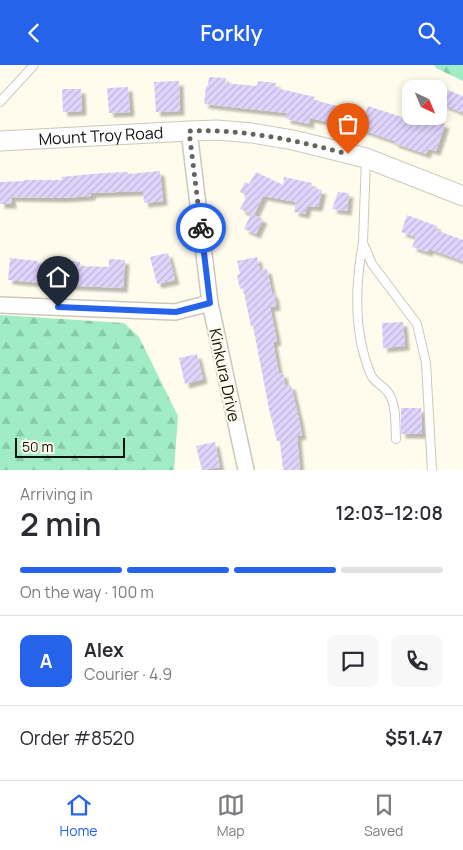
<!DOCTYPE html>
<html lang="en">
<head>
<meta charset="utf-8">
<style>
  body { margin:0; font-family:Manrope,sans-serif; background:#f7f7f7; color:#2b2b33; height:100vh; display:flex; flex-direction:column; font-size:19px; white-space:nowrap }
  * { box-sizing:border-box; margin:0 }
  p { font-size:16px; color:#7c7c81 }
  .icon { flex:none; width:28px; height:28px; fill:none; stroke:currentColor; stroke-width:2; stroke-linecap:round; stroke-linejoin:round }
  .map { position:relative; height:405px; overflow:hidden }
  .panel { display:flex; flex-direction:column; background:#fff; flex:1 }
  .panel>* { flex:none }
  .needle { width:32px; rotate:136deg }
  .controls { position:absolute; left:402px; top:15px; display:grid; gap:10px }
  .controls a { display:grid; place-items:center; width:45px; height:45px; border-radius:10px; background:#fff; box-shadow:0 2px 8px #0003; font-size:25px }
  .scale { position:absolute; left:15px; bottom:12px; width:110px; box-sizing:border-box; padding-left:5px; border:2px solid #14120e; border-top:0; font-size:14px; line-height:18px; white-space:nowrap; color:#14120e; -webkit-text-stroke:4px #fffced; paint-order:stroke }
  .pin { position:absolute; display:grid; place-items:center; width:42px; height:42px; color:#fff; margin:-51px -21px; border-radius:50% 50% 50% 0; rotate:-45deg; box-shadow:0 0 5px #0007 }
  .pin .icon { rotate:45deg }
  .courier { position:absolute; display:grid; place-items:center; width:50px; height:50px; margin:-25px; border:4px solid #2563eb; border-radius:50%; background:#fff; color:#222; box-shadow:0 1px 6px #0007 }
  .summary em { font-style:normal; font-weight:600 }
  .summary div { display:flex; flex-direction:column-reverse }
  .summary { display:flex; align-items:center; justify-content:space-between; height:85px; padding:0 20px }
  h1 { font-size:32px; font-weight:600; line-height:38px }
  .bar { display:grid; grid-template-columns:repeat(4,1fr); gap:8px 5px; align-content:center; height:60px; padding:0 20px }
  .bar i { height:6px; border-radius:4px; background:#e1e1e2 }
  .bar .selected { background:#2563eb }
  .bar p { grid-column:span 4 }
  .line { display:flex; align-items:center; gap:12px; padding:0 20px; border-top:1px solid #e1e1e2 }
  .line div { flex:1 }
  .round { display:grid; place-items:center; flex:none; width:52px; height:52px; border-radius:10px; background:#f7f7f7 }
  header { display:flex; justify-content:space-between; align-items:center; height:65px; padding:0 20px; background:#2563eb; color:#fff; font-size:22px; font-weight:600 }
  .dock { display:flex; justify-content:space-around; align-items:center; height:70px; border-top:1px solid #e1e1e2; background:#fff; font-size:14px; color:#7c7c81 }
  .dock a { display:grid; justify-items:center; gap:2px }
  .dock .selected { color:#2563eb }
  .map>svg:first-child { display:block }
  .forest { fill:url(#forest-firs) }
  .building { fill:url(#building-hatch); filter:url(#shadow) }
  .lines { fill:none; stroke-linecap:round; stroke-linejoin:round }
  .service-casing { stroke:#ccc9bb; stroke-width:10 }
  .minor-casing { stroke:#ccc9bb; stroke-width:18 }
  .tertiary-casing { stroke:#ccc9bb; stroke-width:21 }
  .service { stroke:#fff; stroke-width:8 }
  .minor { stroke:#fff; stroke-width:15 }
  .tertiary { stroke:#fff; stroke-width:19 }
  .done { stroke:#66645c; stroke-width:5; stroke-dasharray:0 9 }
  .route { stroke:#2563eb; stroke-width:6 }
  .labels { text-anchor:middle; stroke-width:4.5; stroke-linejoin:round; paint-order:stroke }
  .street-label { font-size:16px; fill:#14120e; stroke:#fffced }
</style>
</head>
<body>
<header><svg class="icon" aria-label="back" viewBox="0 0 24 24"><path d="M15 5l-7 7 7 7"/></svg>Forkly<svg class="icon" aria-label="search" viewBox="0 0 24 24"><circle cx="10" cy="10" r="6"/><path d="M15 15l6 6"/></svg></header>
<div class="map">
<svg width="463" height="405" viewBox="0 0 463 405">
  <defs>
    <pattern id="forest-firs" width="22" height="20" patternUnits="userSpaceOnUse" patternTransform="scale(1.25)"><rect width="22" height="20" fill="#9fecc5"/><path d="M5 1l3.5 6h-7zM16 11l3.5 6h-7z" fill="#88c9a8"/></pattern>
    <pattern id="building-hatch" width="6" height="6" patternUnits="userSpaceOnUse" patternTransform="scale(1.25)"><rect width="6" height="6" fill="#dfd4fc"/><path d="M-1 1l2-2M0 6l6-6M5 7l2-2" fill="none" stroke="#beb5d7"/></pattern>
    <filter id="shadow"><feDropShadow dx="4.5" dy="4.5" stdDeviation="1" flood-color="#0004"/></filter>
  </defs>
  <rect width="100%" height="100%" fill="#fffced"/>
  <g class="forest">
    <polygon points="434,0 463,0 463,16 436,3"/>
    <polygon points="0,250 124,258 139,272 178,351 174,405 0,405"/>
  </g>
  <g class="building">
    <polygon points="209,12 226,13 225,18 257,21 258,16 276,18 276,23 315,32 314,35 341,42 337,59 310,53 309,59 286,54 287,48 204,39 206,21 208,21"/>
    <polygon points="179,16 180,46 156,47 154,17"/>
    <polygon points="128,22 130,47 109,48 107,23"/>
    <polygon points="62,24 81,24 82,46 63,47"/>
    <polygon points="448,25 463,31 463,48 442,39"/>
    <polygon points="368,41 402,52 405,46 411,48 411,51 421,51 445,59 436,86 428,84 426,89 394,78 394,76 360,64"/>
    <polygon points="160,106 163,136 144,138 143,126 91,128 91,131 63,133 11,132 12,139 0,139 0,117 24,116 24,115 62,115 61,112 103,108 128,107 128,109"/>
    <polygon points="256,107 283,120 284,112 312,118 311,123 322,125 318,142 307,141 305,149 294,147 296,137 263,131 254,150 263,154 256,169 244,164 251,149 240,144 247,131 240,127 245,117 249,119"/>
    <polygon points="338,127 349,128 347,146 332,144"/>
    <polygon points="407,150 437,161 436,165 463,175 463,196 429,184 428,187 412,182 416,172 401,167"/>
    <polygon points="168,188 175,215 157,219 150,192"/>
    <polygon points="257,192 260,205 267,204 272,229 274,228 276,241 270,242 277,276 273,277 279,309 283,308 285,321 291,320 299,354 302,370 297,371 300,405 283,405 280,376 277,376 269,344 253,261 251,262 243,223 240,224 237,210 240,209 237,196"/>
    <polygon points="10,193 38,196 37,198 66,201 66,195 80,197 80,201 109,202 109,194 125,195 123,223 78,221 8,215"/>
    <polygon points="403,257 405,281 383,283 382,258"/>
    <polygon points="197,289 203,314 185,319 179,293"/>
    <polygon points="401,343 421,343 422,369 401,369"/>
    <polygon points="215,377 220,402 202,405 196,381"/>
  </g>
  <g class="lines">
    <g class="service-casing">
      <g id="service">
        <polyline points="0,37 34,0"/>
        <polyline points="366,93 363,178 372,199 417,259 426,298 432,405"/>
        <path d="M363,178C355,221 353,268 371,310C374,317 382,320 387,326C397,338 395,360 396,374"/>
      </g>
    </g>
    <g class="minor-casing">
      <g id="minor">
        <polyline points="189,66 210,238 246,405"/>
        <polyline points="0,240 175,247 210,238"/>
      </g>
    </g>
    <g class="tertiary-casing">
      <g id="tertiary">
        <path id="s1" d="M0,76L189,66L217,65L252,68L293,75L366,93L463,131"/>
      </g>
    </g>
    <use href="#service" class="service"/>
    <use href="#minor" class="minor"/>
    <use href="#tertiary" class="tertiary"/>
  </g>
  <g class="lines">
    <path class="done" d="M201,163L189,66C244,64 295,75 348,89"/>
    <polyline class="route" points="58,242 176,247 210,238 201,163"/>
  </g>
  <g class="labels">
    <g class="street-label">
      <text dy="6" stroke="none"><textPath href="#s1" startOffset="101">Mount Troy Road</textPath></text>
      <text transform="translate(225 310) rotate(78)" y="6">Kinkura Drive</text>
    </g>
  </g>
</svg>
<div class="controls">
<a><svg class="needle" viewBox="-14 -14 28 28"><path d="M0-13l5 13h-10z" fill="#e53935"/><path d="M0 13l5-13h-10z" fill="#7c7c81"/></svg></a>
</div>
<div class="scale">50 m</div>
<div class="pin" style="left:348px;top:89px;background:#ea580c"><svg class="icon" aria-label="bag" viewBox="0 0 24 24"><path d="M5 8h14l-1 12H6zM9 8a3 3 0 0 1 6 0"/></svg></div>
<div class="pin" style="left:58px;top:242px;background:#1f2937"><svg class="icon" aria-label="home" viewBox="0 0 24 24"><path d="M3 11l9-7 9 7M6 9v11h12V9"/></svg></div>
<div class="courier" style="left:201px;top:163px"><svg class="icon" aria-label="bike" viewBox="0 0 24 24"><circle cx="6" cy="16" r="4"/><circle cx="18" cy="16" r="4"/><path d="M6 16l4-8h5l3 8M10 8l3 8H6M13 5h3"/></svg></div>
</div>
<section class="panel">
<div class="summary"><div><h1>2 min</h1><p>Arriving in</p></div><em>12:03–12:08</em></div>
<div class="bar"><i class="selected"></i><i class="selected"></i><i class="selected"></i><i></i><p>On the way · 100 m</p></div>
<div class="line" style="height:90px"><b class="round" style="background:#2563eb;color:#fff">A</b><div><b>Alex</b><p>Courier · 4.9</p></div><a class="round"><svg class="icon" aria-label="chat" viewBox="0 0 24 24"><path d="M4 5h16v11H9l-5 4z"/></svg></a><a class="round"><svg class="icon" aria-label="phone" viewBox="0 0 24 24"><path d="M5 4h4l2 5-3 2q2 4 5 5l2-3 5 2v4C11 20 4 13 5 4z"/></svg></a></div>
<div class="line" style="height:65px"><div>Order #8520</div><b>$51.47</b></div>
</section>
<nav class="dock">
<a class="selected"><svg class="icon" aria-label="home" viewBox="0 0 24 24"><path d="M3 11l9-7 9 7M6 9v11h12V9"/></svg>Home</a>
<a><svg class="icon" aria-label="map" viewBox="0 0 24 24"><path d="M3 6l6-2 6 2 6-2v14l-6 2-6-2-6 2zM9 4v14M15 6v14"/></svg>Map</a>
<a><svg class="icon" aria-label="saved" viewBox="0 0 24 24"><path d="M7 4h10v16l-5-4-5 4z"/></svg>Saved</a>
</nav>
</body>
</html>
